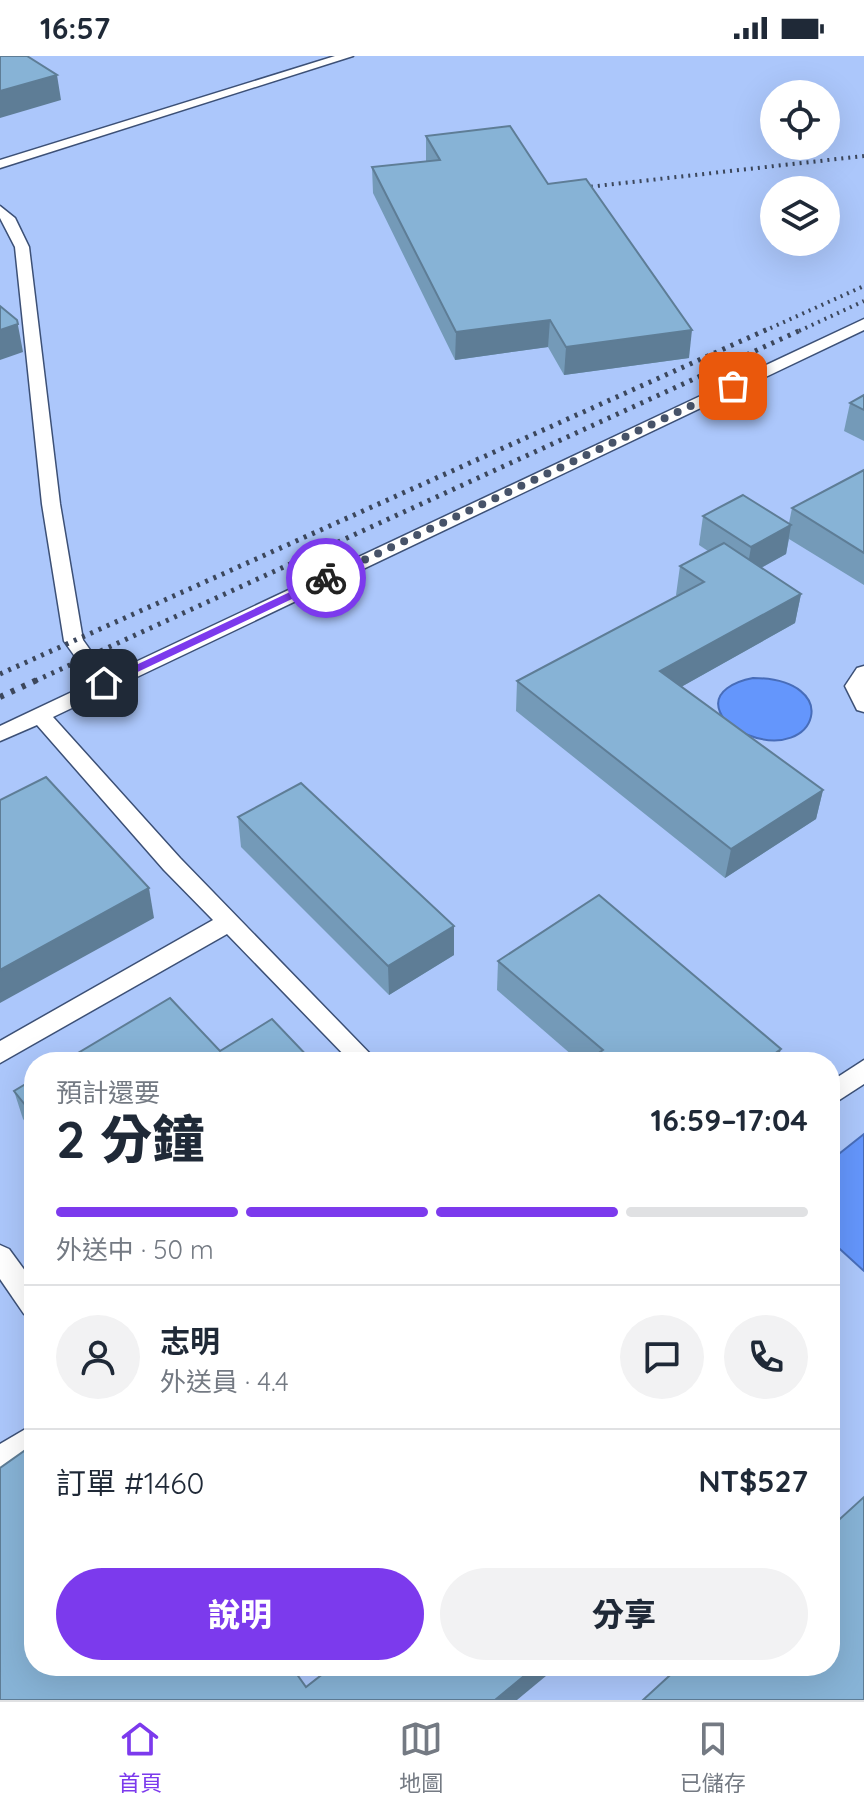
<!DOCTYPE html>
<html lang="zh-TW">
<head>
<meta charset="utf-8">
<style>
  body { margin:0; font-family:Quicksand,"Noto Sans TC",sans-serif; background:#f2f2f3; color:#1f2937; height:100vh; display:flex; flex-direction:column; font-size:30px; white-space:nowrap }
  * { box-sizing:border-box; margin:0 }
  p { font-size:26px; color:#747a83 }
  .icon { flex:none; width:44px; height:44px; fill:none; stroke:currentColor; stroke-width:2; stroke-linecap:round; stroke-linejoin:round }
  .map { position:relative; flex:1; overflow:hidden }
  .details { position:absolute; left:24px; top:996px; width:816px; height:624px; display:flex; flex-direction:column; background:#fff; border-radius:32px; box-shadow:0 8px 32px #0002 }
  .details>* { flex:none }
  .fabs { position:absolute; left:760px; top:24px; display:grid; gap:16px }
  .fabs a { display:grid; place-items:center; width:80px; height:80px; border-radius:50%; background:#fff; box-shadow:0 8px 32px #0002; font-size:40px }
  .pin { position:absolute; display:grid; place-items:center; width:68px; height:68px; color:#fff; margin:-34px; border-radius:16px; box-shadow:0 4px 12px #0006 }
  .courier { position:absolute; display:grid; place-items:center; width:80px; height:80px; margin:-40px; border:6px solid #7c3aed; border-radius:50%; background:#fff; color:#222; box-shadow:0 2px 10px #0007 }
  .overview em { font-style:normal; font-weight:800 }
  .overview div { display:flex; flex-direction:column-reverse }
  .overview { display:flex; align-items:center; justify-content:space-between; height:136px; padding:0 32px }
  h1 { font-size:52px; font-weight:800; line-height:60px }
  .bar { display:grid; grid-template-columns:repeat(4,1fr); gap:12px 8px; align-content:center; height:96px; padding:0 32px }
  .bar i { height:10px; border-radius:6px; background:#e0e1e3 }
  .bar .current { background:#7c3aed }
  .bar p { grid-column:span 4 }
  .line { display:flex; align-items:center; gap:20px; padding:0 32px; border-top:2px solid #e0e1e3 }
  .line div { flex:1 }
  .round { display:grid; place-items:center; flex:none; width:84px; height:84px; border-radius:42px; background:#f2f2f3 }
  .action { display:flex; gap:16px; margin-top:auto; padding:16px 32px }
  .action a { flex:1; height:92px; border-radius:48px; background:#7c3aed; color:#fff; font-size:32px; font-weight:800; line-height:92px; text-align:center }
  .action a+a { background:#f2f2f3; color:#1f2937 }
  .status { display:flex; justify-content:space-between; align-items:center; height:56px; padding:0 40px; background:#fff; direction:ltr }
  .status svg { height:22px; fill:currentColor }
  .tab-bar { display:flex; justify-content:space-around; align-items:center; height:112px; border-top:2px solid #e0e1e3; background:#fff; font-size:22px; color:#747a83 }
  .tab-bar a { display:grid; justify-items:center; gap:4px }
  .tab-bar .current { color:#7c3aed }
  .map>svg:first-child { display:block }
  .built { fill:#acc7fb; fill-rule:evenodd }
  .water { fill:#6496fc; stroke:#486db9; stroke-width:2 }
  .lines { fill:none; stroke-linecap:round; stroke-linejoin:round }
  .service-casing { stroke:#3c5076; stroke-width:3 }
  .service { fill:#fff; fill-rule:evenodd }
  .rail-far2 { stroke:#3c475c; stroke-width:4; stroke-dasharray:2 5; stroke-linecap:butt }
  .rail-far1 { stroke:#3c475c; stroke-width:5; stroke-dasharray:3 6; stroke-linecap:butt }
  .rail { stroke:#3c475c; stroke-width:6; stroke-dasharray:4 8; stroke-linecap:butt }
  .wall { fill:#749ab8 }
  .shaded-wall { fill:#5e7d96 }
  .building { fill:#87b3d6; stroke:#5e7d96; stroke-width:2 }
  .route { fill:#7c3aed }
  .done { stroke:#475369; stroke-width:8; stroke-dasharray:0 14.4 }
</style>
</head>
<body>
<div class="status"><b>16:57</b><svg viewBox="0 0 49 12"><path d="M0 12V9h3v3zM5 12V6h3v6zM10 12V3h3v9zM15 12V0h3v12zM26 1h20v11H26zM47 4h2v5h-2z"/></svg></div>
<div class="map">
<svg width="864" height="1644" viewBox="0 0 864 1644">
  <rect width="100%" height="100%" fill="#c1d4f9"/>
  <path class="built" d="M0,0H864V1644H0ZM774,38H826V90H774ZM774,134H826V186H774ZM34,1006H830V1610H34Z"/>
  <g class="water">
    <path d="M753,622C845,623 817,706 748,679C737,675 725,668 720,656C711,635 737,625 753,622Z"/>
    <polygon points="864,1078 864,1215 830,1184 830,1105"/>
  </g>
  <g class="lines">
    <g class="service-casing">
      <g id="service">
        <polygon points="335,0 353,0 0,112 0,104"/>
        <polygon points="0,150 15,162 29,191 60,448 83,584 108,619 864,263 864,274 53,661 180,802 378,1006 351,1006 227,878 0,1007 0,985 213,864 164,814 37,669 0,685 0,670 93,626 64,585 42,448 15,191 0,162"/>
        <polygon points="864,610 864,656 857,654 845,630 857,612"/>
        <polygon points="864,1004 864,1028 830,1050 830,1026"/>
        <polygon points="0,1189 9,1193 34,1227 34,1261 24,1258 0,1223"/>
        <polygon points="34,1368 34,1399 0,1419 0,1388"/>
      </g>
    </g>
    <use href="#service" class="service"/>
    <g class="rail-far2">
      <polyline points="570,133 864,100"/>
      <polyline points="764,275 864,230"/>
      <polyline points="799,275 864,245"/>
    </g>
    <g class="rail-far1">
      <polyline points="0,618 768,273"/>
      <polyline points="35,625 803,273"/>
    </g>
    <polyline class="rail" points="0,641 39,623"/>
  </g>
  <g class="wall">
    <polygon points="426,80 548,128 689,302 564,319 548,291 455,304 373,137 372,111 426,105"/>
    <polygon points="864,339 864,385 844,375 850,347"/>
    <polygon points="864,414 864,529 789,483 786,498 761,512 801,538 795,567 681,631 823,734 816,763 725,822 516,655 517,625 678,540 676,539 680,510 708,495 699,489 703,460 789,467 792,452"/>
    <polygon points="238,761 454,899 389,939 241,791"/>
    <polygon points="498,905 777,1006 580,1006 497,934"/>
    <polygon points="34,1023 34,1077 23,1063 14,1035"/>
  </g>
  <g class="shaded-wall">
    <polygon points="57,19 61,44 0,62 0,35"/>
    <polygon points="17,264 23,296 0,304 0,274"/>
    <polygon points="550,264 548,291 455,304 456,276"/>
    <polygon points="692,274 689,302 564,319 566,291"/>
    <polygon points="791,469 786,498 746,520 751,491"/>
    <polygon points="801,538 795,567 656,645 660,615"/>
    <polygon points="823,734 816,763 725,822 731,793"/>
    <polygon points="149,832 154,862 0,947 0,914"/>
    <polygon points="454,870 454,899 389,939 388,910"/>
    <polygon points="781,993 777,1006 763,1006"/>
    <polygon points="536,1610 558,1610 517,1644 495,1644"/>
  </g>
  <g class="building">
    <polygon points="0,0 27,0 57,19 0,35"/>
    <polygon points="510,70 548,128 586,123 692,274 566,291 550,264 456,276 372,111 440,104 426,80"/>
    <polygon points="0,250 17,264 18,268 0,274"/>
    <polygon points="864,339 864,354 850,347"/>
    <polygon points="864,414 864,497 792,452"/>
    <polygon points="743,439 791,469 751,491 703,460"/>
    <polygon points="724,487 801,538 660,615 823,734 731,793 517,625 704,526 680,510"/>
    <polygon points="46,721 149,832 0,914 0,744"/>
    <polygon points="301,727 454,870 388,910 238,761"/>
    <polygon points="599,839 781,993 763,1006 586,1006 603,994 498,905"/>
    <polygon points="170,942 220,995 272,963 313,1006 63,1006"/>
    <polygon points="34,1023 34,1060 14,1035"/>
    <polygon points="34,1388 34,1610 291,1610 306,1631 333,1610 536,1610 495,1644 0,1644 0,1412"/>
    <polygon points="864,1441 864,1644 643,1644 680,1610 830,1610 830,1472"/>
  </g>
  <polygon class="route" points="326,519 332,522 330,525 108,630 98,627"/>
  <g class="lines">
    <polyline class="done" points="326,522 733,330"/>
  </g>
</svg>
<div class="fabs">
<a><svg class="icon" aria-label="locate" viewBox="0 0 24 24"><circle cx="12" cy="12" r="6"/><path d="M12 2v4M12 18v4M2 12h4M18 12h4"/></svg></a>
<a><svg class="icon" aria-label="layers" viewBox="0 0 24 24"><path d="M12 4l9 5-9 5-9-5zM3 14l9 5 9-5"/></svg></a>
</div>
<div class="pin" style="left:733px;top:330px;background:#ea580c"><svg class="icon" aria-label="bag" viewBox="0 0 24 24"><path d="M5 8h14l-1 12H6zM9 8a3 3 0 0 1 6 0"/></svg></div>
<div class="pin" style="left:104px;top:627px;background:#1f2937"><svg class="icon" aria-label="home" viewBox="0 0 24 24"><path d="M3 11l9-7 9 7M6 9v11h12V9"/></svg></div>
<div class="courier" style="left:326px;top:522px"><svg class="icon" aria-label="bike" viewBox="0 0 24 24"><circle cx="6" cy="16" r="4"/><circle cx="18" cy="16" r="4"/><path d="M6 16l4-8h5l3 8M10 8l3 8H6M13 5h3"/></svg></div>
<section class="details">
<div class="overview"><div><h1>2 分鐘</h1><p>預計還要</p></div><em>16:59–17:04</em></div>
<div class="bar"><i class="current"></i><i class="current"></i><i class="current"></i><i></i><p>外送中 · 50 m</p></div>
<div class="line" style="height:144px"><a class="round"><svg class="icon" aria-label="person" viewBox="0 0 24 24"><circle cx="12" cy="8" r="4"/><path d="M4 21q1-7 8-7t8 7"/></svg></a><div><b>志明</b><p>外送員 · 4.4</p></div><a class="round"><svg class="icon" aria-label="chat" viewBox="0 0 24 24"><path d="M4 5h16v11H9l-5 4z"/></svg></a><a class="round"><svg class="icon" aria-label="phone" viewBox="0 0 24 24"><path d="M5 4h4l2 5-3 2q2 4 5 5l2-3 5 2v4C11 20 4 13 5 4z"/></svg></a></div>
<div class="line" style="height:104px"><div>訂單 #1460</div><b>NT$527</b></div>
<div class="action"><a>說明</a><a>分享</a></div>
</section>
</div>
<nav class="tab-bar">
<a class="current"><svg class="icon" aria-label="home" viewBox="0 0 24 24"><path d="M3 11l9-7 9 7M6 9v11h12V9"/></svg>首頁</a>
<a><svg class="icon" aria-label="map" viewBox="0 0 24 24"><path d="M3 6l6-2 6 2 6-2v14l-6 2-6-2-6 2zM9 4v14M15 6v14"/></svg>地圖</a>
<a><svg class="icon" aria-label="saved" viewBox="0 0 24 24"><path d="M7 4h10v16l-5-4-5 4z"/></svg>已儲存</a>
</nav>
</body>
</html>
